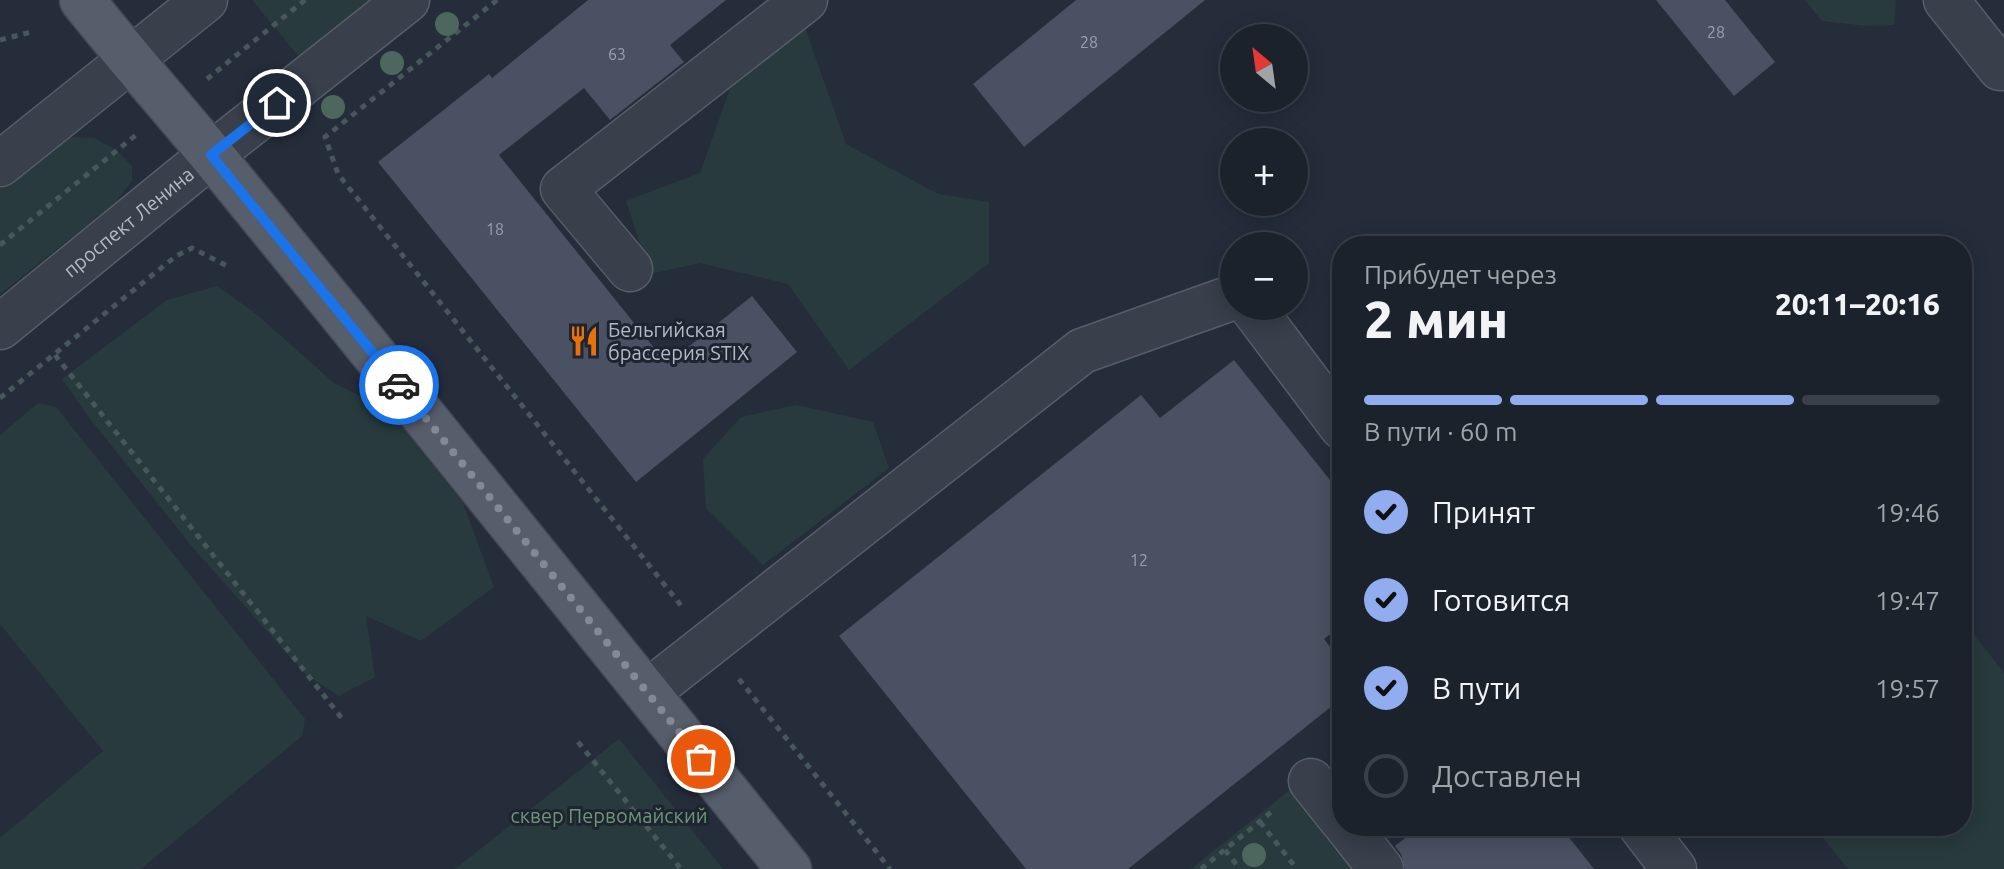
<!DOCTYPE html>
<html lang="ru">
<head>
<meta charset="utf-8">
<style>
  body { margin:0; font-family:Ubuntu,sans-serif; background:#292f38; color:#f1f3f6; height:100vh; display:flex; flex-direction:column; font-size:30px; white-space:nowrap }
  * { box-sizing:border-box; margin:0 }
  p { font-size:26px; color:#a0a4a9 }
  .icon { flex:none; width:44px; height:44px; fill:none; stroke:currentColor; stroke-width:2; stroke-linecap:round; stroke-linejoin:round }
  .map { position:relative; flex:1; overflow:hidden }
  .side { position:absolute; left:1332px; top:236px; width:640px; height:600px; display:flex; flex-direction:column; background:#1c222c; border-radius:32px; box-shadow:0 4px 20px #0003,0 0 0 2px #3a3f48 }
  .side>* { flex:none }
  .needle { width:52px; rotate:331deg }
  .controls { position:absolute; left:1220px; top:24px; display:grid; gap:16px }
  .controls a { display:grid; place-items:center; width:88px; height:88px; border-radius:50%; background:#1c222c; box-shadow:0 4px 20px #0003,0 0 0 2px #3a3f48; font-size:40px }
  .pin { position:absolute; display:grid; place-items:center; width:68px; height:68px; color:#fff; margin:-34px; border:4px solid #fff; border-radius:50%; box-shadow:0 2px 8px #0007 }
  .courier { position:absolute; display:grid; place-items:center; width:80px; height:80px; margin:-40px; border:6px solid #1a73e8; border-radius:50%; background:#fff; color:#222; box-shadow:0 2px 10px #0007 }
  .headline em { font-style:normal; font-weight:800 }
  .headline div { display:flex; flex-direction:column-reverse }
  .headline { display:flex; align-items:center; justify-content:space-between; height:136px; padding:0 32px }
  h1 { font-size:52px; font-weight:800; line-height:60px }
  .bar { display:grid; grid-template-columns:repeat(4,1fr); gap:12px 8px; align-content:center; height:96px; padding:0 32px }
  .bar i { height:10px; border-radius:6px; background:#3a3f48 }
  .bar .selected { background:#91adf0 }
  .bar p { grid-column:span 4 }
  ol { padding:0 32px; list-style:none }
  li { display:flex; align-items:center; gap:24px; height:88px }
  li p { margin-inline-start:auto }
  li .icon { padding:8px; border-radius:50%; background:#91adf0; color:#111; stroke-width:4 }
  li:last-child { color:#a0a4a9 }
  li i { width:44px; height:44px; border:4px solid #3a3f48; border-radius:50% }
  .map>svg:first-child { display:block }
  .green { fill:#283a3d }
  .building { fill:#4a5162 }
  .lines { fill:none; stroke-linecap:round; stroke-linejoin:round }
  .minor-casing { stroke:#575d69; stroke-width:47 }
  .major-casing { stroke:#424854; stroke-width:47 }
  .path { stroke:#47575b; stroke-width:5; stroke-dasharray:6 6; stroke-linecap:butt }
  .minor { stroke:#393f4b; stroke-width:44 }
  .major { stroke:#575e6b; stroke-width:44 }
  .tree { fill:#4d675e }
  .done { stroke:#838996; stroke-width:8; stroke-dasharray:0 14.4 }
  .route { stroke:#1a73e8; stroke-width:10 }
  .labels { text-anchor:middle; stroke-width:6; stroke-linejoin:round; paint-order:stroke }
  .number-label { font-size:16px; fill:#9aa0ae }
  .street-label { font-size:20px; fill:#b5bac7; stroke:#1e2430 }
  .poi-label { font-size:20px; fill:#b5bac7; stroke:#1e2430; text-anchor:start }
  .park-label { font-size:20px; fill:#6d967a; stroke:#1e2430 }
</style>
</head>
<body>
<div class="map">
<svg width="2004" height="869" viewBox="0 0 2004 869">
  <rect width="100%" height="100%" fill="#252d3b"/>
  <g class="green">
    <polygon points="252,0 373,0 300,58"/>
    <polygon points="1805,0 1896,0 1894,25 1868,26 1822,21"/>
    <polygon points="797,5 846,144 938,194 989,202 989,263 849,370 788,284 700,263 650,274 626,201 700,173 739,63"/>
    <polygon points="68,137 94,138 116,150 132,166 132,181 114,204 0,294 0,187"/>
    <polygon points="217,286 255,313 334,383 387,409 463,503 494,587 421,641 366,616 375,677 339,696 306,675 194,549 91,420 62,379 167,300"/>
    <polygon points="38,403 56,407 305,719 302,736 141,869 0,869 0,838 103,751 0,624 0,435"/>
    <polygon points="796,405 873,422 889,468 763,565 706,508 703,459 741,417"/>
    <polygon points="1962,619 2004,673 2004,869 1848,869 1814,826 1962,826"/>
    <polygon points="619,739 723,869 455,869"/>
    <polygon points="1305,778 1377,869 1191,869"/>
  </g>
  <g class="building">
    <polygon points="588,0 726,0 670,45 684,62 610,120 584,88 499,155 667,364 752,296 797,352 636,482 378,162 489,74 492,78"/>
    <polygon points="1076,0 1205,0 1024,147 973,84"/>
    <polygon points="1656,0 1725,0 1775,62 1734,96"/>
    <polygon points="1234,360 1342,495 1342,625 1324,639 1342,662 1342,698 1128,869 1026,869 839,636 1141,395 1160,418"/>
    <polygon points="1421,826 1560,826 1594,869 1405,869 1401,854 1395,846"/>
  </g>
  <g class="lines">
    <g class="minor-casing">
      <g id="minor">
        <polyline points="1946,0 2000,68 2004,65"/>
        <polyline points="0,164 205,0"/>
        <polyline points="630,269 563,189 805,0"/>
        <polyline points="1251,306 1342,427"/>
        <path id="s1" d="M0,327L211,155L407,0"/>
        <polyline points="648,692 1082,351 1234,297"/>
        <polyline points="1311,781 1342,820"/>
        <polyline points="1347,826 1381,869"/>
        <polyline points="1641,826 1674,869"/>
      </g>
    </g>
    <g class="major-casing">
      <path id="major" d="M82,0C125,54 170,105 214,158C407,394 599,631 789,869"/>
    </g>
    <g class="path">
      <polyline points="497,0 325,137 338,174 683,608"/>
      <polyline points="0,40 35,31"/>
      <polyline points="207,79 305,0"/>
      <polyline points="0,245 136,135"/>
      <polyline points="55,355 344,721"/>
      <polyline points="0,398 176,256 192,248 229,267"/>
      <polyline points="739,679 890,869"/>
      <polyline points="578,742 681,869"/>
      <polyline points="1260,822 1297,869"/>
      <polyline points="1225,850 1240,869"/>
      <polyline points="1201,869 1275,809"/>
    </g>
    <use href="#minor" class="minor"/>
    <use href="#major" class="major"/>
  </g>
  <g class="tree">
    <circle cx="447" cy="24" r="12"/>
    <circle cx="392" cy="63" r="12"/>
    <circle cx="333" cy="107" r="12"/>
    <circle cx="1254" cy="855" r="12"/>
  </g>
  <g class="lines">
    <polyline class="done" points="399,385 701,759"/>
    <polyline class="route" points="277,103 211,155 399,385"/>
  </g>
  <defs>
    <g id="restaurant-bare" transform="scale(2.4)"><path d="M-5-6h1v4h1v-4h1v4h1v-4h1v5L-1.5 .5V6h-2V.5L-5-1ZM5-6V6H3V1.5H1.5Q1.5-4 5-6Z" fill="#e8710a" stroke="#1e2430" stroke-width="2.5" paint-order="stroke"/></g>
  </defs>
  <g fill-rule="evenodd">
    <use href="#restaurant-bare" x="584" y="341"/>
  </g>
  <g class="labels">
    <g class="number-label">
      <text x="1716" y="38">28</text>
      <text x="1089" y="48">28</text>
      <text x="617" y="60">63</text>
      <text x="495" y="235">18</text>
      <text x="1139" y="566">12</text>
    </g>
    <g class="street-label">
      <text dy="7" stroke="none"><textPath href="#s1" startOffset="166">проспект Ленина</textPath></text>
    </g>
    <g class="poi-label">
      <text x="608" y="337">Бельгийская<tspan x="608" dy="23">брассерия STIX</tspan></text>
    </g>
    <g class="park-label">
      <text x="609" y="823">сквер Первомайский</text>
    </g>
  </g>
</svg>
<div class="controls">
<a><svg class="needle" viewBox="-14 -14 28 28"><path d="M0-13l5 13h-10z" fill="#e53935"/><path d="M0 13l5-13h-10z" fill="#a0a4a9"/></svg></a>
<a>+</a>
<a>−</a>
</div>
<div class="pin" style="left:701px;top:759px;background:#ea580c"><svg class="icon" aria-label="bag" viewBox="0 0 24 24"><path d="M5 8h14l-1 12H6zM9 8a3 3 0 0 1 6 0"/></svg></div>
<div class="pin" style="left:277px;top:103px;background:#1f2937"><svg class="icon" aria-label="home" viewBox="0 0 24 24"><path d="M3 11l9-7 9 7M6 9v11h12V9"/></svg></div>
<div class="courier" style="left:399px;top:385px"><svg class="icon" aria-label="car" viewBox="0 0 24 24"><path d="M5 17H2v-5l4-1 3-4h7l3 4 3 1v5h-3M9 17h6M6 11h13"/><circle cx="7" cy="17" r="2"/><circle cx="17" cy="17" r="2"/></svg></div>
<section class="side">
<div class="headline"><div><h1>2 мин</h1><p>Прибудет через</p></div><em>20:11–20:16</em></div>
<div class="bar"><i class="selected"></i><i class="selected"></i><i class="selected"></i><i></i><p>В пути · 60 m</p></div>
<ol>
<li><svg class="icon" aria-label="check" viewBox="0 0 24 24"><path d="M5 12l5 5 9-10"/></svg>Принят<p>19:46</p></li>
<li><svg class="icon" aria-label="check" viewBox="0 0 24 24"><path d="M5 12l5 5 9-10"/></svg>Готовится<p>19:47</p></li>
<li><svg class="icon" aria-label="check" viewBox="0 0 24 24"><path d="M5 12l5 5 9-10"/></svg>В пути<p>19:57</p></li>
<li><i></i>Доставлен</li>
</ol>
</section>
</div>
</body>
</html>
